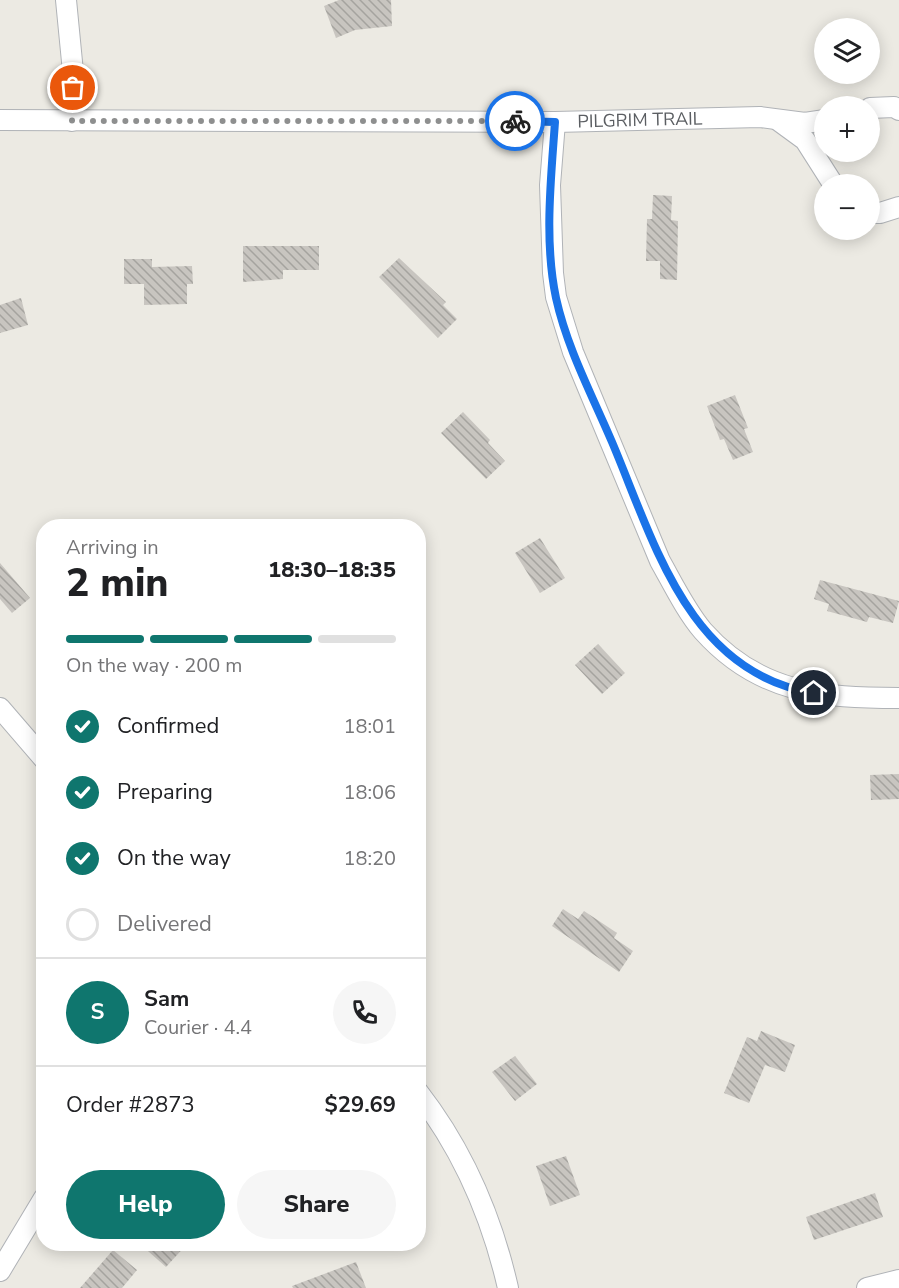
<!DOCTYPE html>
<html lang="en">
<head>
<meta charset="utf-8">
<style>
  body { margin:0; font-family:"Nunito Sans",sans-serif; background:#f6f6f6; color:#202124; height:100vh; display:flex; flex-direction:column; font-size:22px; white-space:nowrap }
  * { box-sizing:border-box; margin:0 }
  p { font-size:20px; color:#757577 }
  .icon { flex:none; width:33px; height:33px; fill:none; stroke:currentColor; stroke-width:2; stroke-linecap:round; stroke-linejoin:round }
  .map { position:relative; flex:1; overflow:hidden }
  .panel { position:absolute; left:36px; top:519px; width:390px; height:732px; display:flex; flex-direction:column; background:#fff; border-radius:24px; box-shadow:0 3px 15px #0003 }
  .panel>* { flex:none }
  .fabs { position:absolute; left:814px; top:18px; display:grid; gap:12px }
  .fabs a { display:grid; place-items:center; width:66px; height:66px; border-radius:50%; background:#fff; box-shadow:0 3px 15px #0003; font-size:30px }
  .pin { position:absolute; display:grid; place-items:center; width:51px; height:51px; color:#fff; margin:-26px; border:3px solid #fff; border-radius:50%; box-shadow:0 2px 6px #0007 }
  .courier { position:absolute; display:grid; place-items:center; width:60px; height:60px; margin:-30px; border:4px solid #1a73e8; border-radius:50%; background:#fff; color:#222; box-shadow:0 2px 8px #0007 }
  .summary em { font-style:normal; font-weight:800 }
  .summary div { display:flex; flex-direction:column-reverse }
  .summary { display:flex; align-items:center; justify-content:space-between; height:102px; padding:0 30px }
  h1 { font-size:39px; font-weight:800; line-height:45px }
  .bar { display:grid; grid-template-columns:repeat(4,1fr); gap:9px 6px; align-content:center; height:72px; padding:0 30px }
  .bar i { height:8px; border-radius:4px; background:#e0e0e0 }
  .bar .active { background:#0f766e }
  .bar p { grid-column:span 4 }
  .line { display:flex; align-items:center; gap:15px; padding:0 30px; border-top:2px solid #e0e0e0 }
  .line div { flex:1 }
  .round { display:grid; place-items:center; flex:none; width:63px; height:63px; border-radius:32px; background:#f6f6f6 }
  ol { padding:0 30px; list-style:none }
  li { display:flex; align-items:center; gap:18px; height:66px }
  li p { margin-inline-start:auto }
  li .icon { padding:6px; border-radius:50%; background:#0f766e; color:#fff; stroke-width:4 }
  li:last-child { color:#757577 }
  li i { width:33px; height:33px; border:3px solid #e0e0e0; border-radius:50% }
  .button { display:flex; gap:12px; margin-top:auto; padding:12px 30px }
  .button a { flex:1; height:69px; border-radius:36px; background:#0f766e; color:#fff; font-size:24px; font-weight:800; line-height:69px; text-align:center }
  .button a+a { background:#f6f6f6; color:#202124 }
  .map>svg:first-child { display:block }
  .building { fill:url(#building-back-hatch) }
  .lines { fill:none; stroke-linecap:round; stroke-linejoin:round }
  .minor-casing { stroke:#b0b3b7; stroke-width:22 }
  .minor { stroke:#fff; stroke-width:20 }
  .done { stroke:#8e8f8f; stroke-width:6; stroke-dasharray:0 10.8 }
  .route { stroke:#1a73e8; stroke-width:8 }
  .labels { text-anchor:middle; stroke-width:4.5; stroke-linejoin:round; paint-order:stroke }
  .street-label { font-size:18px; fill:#5b5e62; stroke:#fff }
</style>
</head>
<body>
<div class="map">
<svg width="899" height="1288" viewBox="0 0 899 1288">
  <defs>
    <pattern id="building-back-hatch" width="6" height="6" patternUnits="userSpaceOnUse" patternTransform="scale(1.5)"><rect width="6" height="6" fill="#c8c5c0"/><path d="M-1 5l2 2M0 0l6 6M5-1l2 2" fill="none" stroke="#a5a39f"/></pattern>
  </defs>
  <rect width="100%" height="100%" fill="#eceae3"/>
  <g class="building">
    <polygon points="339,0 391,0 392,26 355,30 336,38 324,6"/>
    <polygon points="653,195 672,196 671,220 678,221 677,280 660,279 660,261 646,261 647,219 652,219"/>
    <polygon points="243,246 319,246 319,270 283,270 283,279 243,282"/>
    <polygon points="399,258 446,302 443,305 457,319 438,338 379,277"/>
    <polygon points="124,259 152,259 152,267 192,266 193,284 187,284 187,304 144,305 144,284 124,284"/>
    <polygon points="21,298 28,325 0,333 0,305"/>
    <polygon points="735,395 748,428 744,429 753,452 733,460 724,439 720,440 707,406"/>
    <polygon points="463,412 490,440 488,443 505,461 486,479 441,433"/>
    <polygon points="540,538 565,578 540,593 515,553"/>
    <polygon points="0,563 30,598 12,613 0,599"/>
    <polygon points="820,580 899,601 893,623 869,617 867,622 827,611 829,604 814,599"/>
    <polygon points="598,644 625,673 602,694 575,665"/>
    <polygon points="899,774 899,799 871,800 870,775"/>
    <polygon points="563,909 578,919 584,911 617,933 614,938 633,951 619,972 552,926"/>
    <polygon points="761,1031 795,1045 785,1072 765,1065 749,1103 724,1093 747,1037 757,1041"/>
    <polygon points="515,1056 537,1084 515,1101 492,1072"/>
    <polygon points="566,1156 580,1195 550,1206 536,1166"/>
    <polygon points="875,1193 883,1217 814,1240 806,1217"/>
    <polygon points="140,1244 187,1244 166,1267"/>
    <polygon points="113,1250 137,1270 122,1288 80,1288"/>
    <polygon points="356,1262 366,1288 293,1288 292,1286"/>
  </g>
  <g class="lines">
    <g class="minor-casing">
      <g id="minor">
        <polyline points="66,0 73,72 72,121"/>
        <polyline points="870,108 894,107 899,110"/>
        <path id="s1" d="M0,120L555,122L760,117L805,123L825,120"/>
        <polyline points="779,121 805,140 833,184"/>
        <path d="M555,122L550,185L553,273L556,297L573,352L660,561C673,584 686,611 703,631C758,693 822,698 899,698"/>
        <polyline points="870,213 880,213 899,207"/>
        <polyline points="0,708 44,759"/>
        <path d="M418,1092C463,1150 492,1218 508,1288"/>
        <polyline points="0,1271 44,1198"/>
        <polyline points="867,1288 899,1280"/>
      </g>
    </g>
    <use href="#minor" class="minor"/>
  </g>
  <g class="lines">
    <polyline class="done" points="73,88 72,121 515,121"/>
    <path class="route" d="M515,121L555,122C551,179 544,241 556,298C567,348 592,395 612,442C654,541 688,673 814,693"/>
  </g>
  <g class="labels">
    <g class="street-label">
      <text dy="6" stroke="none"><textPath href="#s1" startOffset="640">PILGRIM TRAIL</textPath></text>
    </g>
  </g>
</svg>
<div class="fabs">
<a><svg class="icon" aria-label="layers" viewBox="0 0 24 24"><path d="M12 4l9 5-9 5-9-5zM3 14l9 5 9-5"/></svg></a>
<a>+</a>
<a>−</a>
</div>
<div class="pin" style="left:73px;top:88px;background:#ea580c"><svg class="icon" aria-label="bag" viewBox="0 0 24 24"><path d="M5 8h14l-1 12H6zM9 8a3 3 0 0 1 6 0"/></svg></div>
<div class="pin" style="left:814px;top:693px;background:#1f2937"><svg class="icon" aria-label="home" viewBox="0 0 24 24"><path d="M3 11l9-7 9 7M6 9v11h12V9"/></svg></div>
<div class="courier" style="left:515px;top:121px"><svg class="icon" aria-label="bike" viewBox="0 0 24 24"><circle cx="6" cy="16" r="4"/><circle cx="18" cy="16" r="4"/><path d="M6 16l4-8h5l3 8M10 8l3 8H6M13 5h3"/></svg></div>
<section class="panel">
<div class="summary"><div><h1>2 min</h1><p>Arriving in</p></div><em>18:30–18:35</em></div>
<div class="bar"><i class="active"></i><i class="active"></i><i class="active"></i><i></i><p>On the way · 200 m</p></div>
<ol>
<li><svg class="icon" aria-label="check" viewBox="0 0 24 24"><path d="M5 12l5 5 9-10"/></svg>Confirmed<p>18:01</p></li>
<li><svg class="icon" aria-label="check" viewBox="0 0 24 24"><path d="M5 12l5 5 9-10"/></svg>Preparing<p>18:06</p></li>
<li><svg class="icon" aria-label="check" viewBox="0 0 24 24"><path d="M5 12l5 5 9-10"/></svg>On the way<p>18:20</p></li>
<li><i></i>Delivered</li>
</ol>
<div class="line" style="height:108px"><b class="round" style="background:#0f766e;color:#fff">S</b><div><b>Sam</b><p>Courier · 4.4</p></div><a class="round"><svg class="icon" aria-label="phone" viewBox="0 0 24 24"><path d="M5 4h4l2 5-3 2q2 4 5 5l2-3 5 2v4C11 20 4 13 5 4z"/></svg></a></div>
<div class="line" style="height:78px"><div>Order #2873</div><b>$29.69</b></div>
<div class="button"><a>Help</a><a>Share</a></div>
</section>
</div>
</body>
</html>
